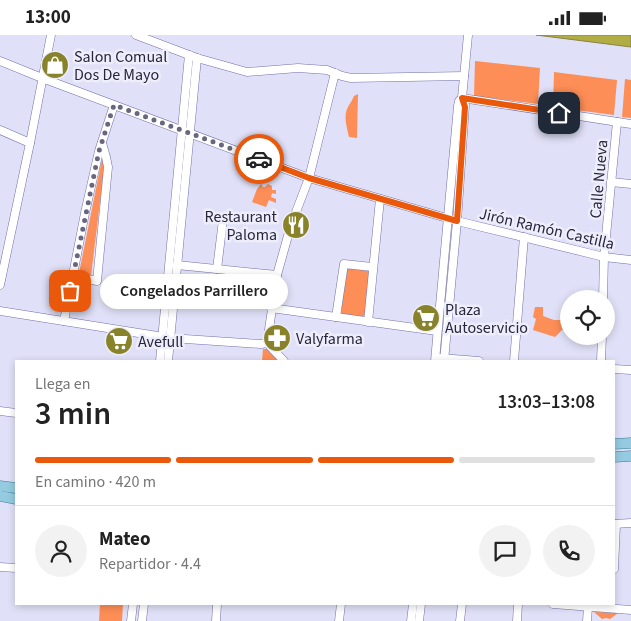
<!DOCTYPE html>
<html lang="es">
<head>
<meta charset="utf-8">
<style>
  body { margin:0; font-family:"Source Sans 3",sans-serif; background:#f2f2f2; color:#222; height:100vh; display:flex; flex-direction:column; font-size:19px; white-space:nowrap }
  * { box-sizing:border-box; margin:0 }
  p { font-size:16px; color:#767676 }
  .icon { flex:none; width:28px; height:28px; fill:none; stroke:currentColor; stroke-width:2; stroke-linecap:round; stroke-linejoin:round }
  .map { position:relative; flex:1; overflow:hidden }
  .side { position:absolute; left:15px; top:325px; width:600px; height:245px; display:flex; flex-direction:column; background:#fff; border-radius:0px; box-shadow:0 2px 8px #0003 }
  .side>* { flex:none }
  .buttons { position:absolute; left:560px; top:255px; display:grid; gap:10px }
  .buttons a { display:grid; place-items:center; width:55px; height:55px; border-radius:50%; background:#fff; box-shadow:0 2px 8px #0003; font-size:25px }
  .pin { position:absolute; display:grid; place-items:center; width:42px; height:42px; color:#fff; margin:-21px; border-radius:10px; box-shadow:0 2px 8px #0006 }
  .courier { position:absolute; display:grid; place-items:center; width:50px; height:50px; margin:-25px; border:4px solid #ea580c; border-radius:50%; background:#fff; color:#222; box-shadow:0 1px 6px #0007 }
  .bubble { position:absolute; height:35px; border-radius:18px; background:#fff; box-shadow:0 2px 8px #0003; font-size:16px; font-weight:600; line-height:35px; text-align:center }
  .headline em { font-style:normal; font-weight:600 }
  .headline div { display:flex; flex-direction:column-reverse }
  .headline { display:flex; align-items:center; justify-content:space-between; height:85px; padding:0 20px }
  h1 { font-size:32px; font-weight:600; line-height:38px }
  .bar { display:grid; grid-template-columns:repeat(4,1fr); gap:8px 5px; align-content:center; height:60px; padding:0 20px }
  .bar i { height:6px; border-radius:4px; background:#e0e0e0 }
  .bar .current { background:#ea580c }
  .bar p { grid-column:span 4 }
  .line { display:flex; align-items:center; gap:12px; padding:0 20px; border-top:1px solid #e0e0e0 }
  .line div { flex:1 }
  .round { display:grid; place-items:center; flex:none; width:52px; height:52px; border-radius:26px; background:#f2f2f2 }
  .status { display:flex; justify-content:space-between; align-items:center; height:35px; padding:0 25px; background:#fff; direction:ltr }
  .status svg { height:14px; fill:currentColor }
  .map>svg:first-child { display:block }
  .green { fill:#fd8e57 }
  .water { fill:#b2ac44; stroke:#898442 }
  .lines { fill:none; stroke-linecap:round; stroke-linejoin:round }
  .minor-casing { stroke:#7471a8; stroke-width:9 }
  .major-casing { stroke:#3f7b9a; stroke-width:11 }
  .minor { stroke:#fff; stroke-width:8 }
  .major { stroke:#94cbe0; stroke-width:10 }
  .done { stroke:#68677f; stroke-width:5; stroke-dasharray:0 9 }
  .route { stroke:#ea580c; stroke-width:6 }
  .labels { text-anchor:middle; stroke-width:5; stroke-linejoin:round; paint-order:stroke }
  .poi-label { font-size:16px; fill:#28263e; stroke:#eeeefb; text-anchor:start }
  .street-label { font-size:16px; fill:#28263e; stroke:#eeeefb }
</style>
</head>
<body>
<div class="status"><b>13:00</b><svg viewBox="0 0 49 12"><path d="M0 12V9h3v3zM5 12V6h3v6zM10 12V3h3v9zM15 12V0h3v12zM26 1h20v11H26zM47 4h2v5h-2z"/></svg></div>
<div class="map">
<svg width="631" height="586" viewBox="0 0 631 586">
  <rect width="100%" height="100%" fill="#e0e0f8"/>
  <g class="green">
    <polygon points="475,26 540,33 538,69 474,61"/>
    <polygon points="554,37 617,45 614,80 553,72"/>
    <polygon points="625,44 631,45 631,83 622,82"/>
    <path d="M358,59L357,103L349,102C347,93 343,80 348,72C350,68 352,66 354,61Z"/>
    <polygon points="102,124 104,134 91,241 79,238"/>
    <polygon points="261,149 263,152 265,152 268,149 272,151 272,155 276,155 276,159 272,158 271,162 276,164 276,168 269,165 266,172 252,167 257,154"/>
    <polygon points="346,233 369,236 366,283 341,280"/>
    <polygon points="535,272 543,272 543,281 554,285 569,285 569,295 562,295 555,302 533,295 536,284 533,282"/>
    <polygon points="263,314 270,314 278,326 262,326"/>
    <polygon points="100,569 123,569 122,586 99,586"/>
    <polygon points="594,577 618,578 610,584 606,583 602,584"/>
  </g>
  <polygon class="water" points="536,0 631,0 631,12"/>
  <g class="lines">
    <g class="minor-casing">
      <g id="minor">
        <polyline points="136,0 197,23 247,37 298,33 327,35 342,41 351,43 464,41"/>
        <polyline points="0,26 42,43 309,143 457,186 604,222 631,225"/>
        <polyline points="462,63 631,89"/>
        <polyline points="0,95 30,108"/>
        <polyline points="611,147 631,149"/>
        <polyline points="177,230 277,240"/>
        <polyline points="217,234 223,185"/>
        <polyline points="73,241 97,246 108,132 106,122 102,108"/>
        <polyline points="0,250 30,108 51,0"/>
        <polyline points="603,264 604,222 617,87"/>
        <polyline points="271,273 437,296"/>
        <polyline points="0,276 170,303 261,309 267,308"/>
        <polyline points="336,282 344,229 372,232"/>
        <polyline points="64,286 85,178 99,116 114,70"/>
        <polyline points="368,287 380,164"/>
        <polyline points="267,308 277,240 291,190 309,143 335,38"/>
        <polyline points="267,308 284,326"/>
        <polyline points="440,323 479,326"/>
        <polyline points="160,326 189,20"/>
        <polyline points="168,326 197,23"/>
        <polyline points="435,326 458,71 459,66 462,63"/>
        <polyline points="444,326 457,186 465,70 462,63 468,0"/>
        <polyline points="514,326 524,202"/>
        <polyline points="601,326 602,301"/>
        <polyline points="614,334 631,335"/>
        <polyline points="0,376 16,378"/>
        <polyline points="614,489 631,488"/>
        <polyline points="0,532 16,533"/>
        <polyline points="614,534 616,489"/>
        <polyline points="553,569 631,575"/>
        <polyline points="131,586 133,569"/>
        <polyline points="142,586 144,569"/>
        <polyline points="216,586 217,569"/>
        <polyline points="339,586 341,569"/>
        <polyline points="411,586 413,569"/>
        <polyline points="419,586 421,569"/>
        <polyline points="460,586 462,569"/>
        <polyline points="517,586 518,569"/>
        <polyline points="587,586 588,572"/>
      </g>
    </g>
    <g class="major-casing">
      <g id="major">
        <polyline points="614,409 631,408"/>
        <polyline points="614,422 631,421"/>
        <polyline points="0,451 16,453"/>
        <polyline points="0,461 16,464"/>
      </g>
    </g>
    <use href="#minor" class="minor"/>
    <use href="#major" class="major"/>
  </g>
  <g class="lines">
    <polyline class="done" points="70,256 99,116 114,70 259,124"/>
    <polyline class="route" points="259,124 309,143 457,186 465,72 462,63 559,78"/>
  </g>
  <defs>
    <g id="shop-disc" transform="scale(1.4375)"><circle r="9.5" fill="#88832b" stroke="#eeeefb"/><path d="M-5-2.5h2.3a2.7 3.5 0 0 1 5.4 0H5L5.5 6h-11ZM-1.5-2.5h3a1.5 2.3 0 0 0-3 0Z" fill="#fff"/></g>
    <g id="restaurant-disc" transform="scale(1.4375)"><circle r="9.5" fill="#88832b" stroke="#eeeefb"/><path d="M-5-6h1v4h1v-4h1v4h1v-4h1v5L-1.5 .5V6h-2V.5L-5-1ZM5-6V6H3V1.5H1.5Q1.5-4 5-6Z" fill="#fff"/></g>
    <g id="supermarket-disc" transform="scale(1.4375)"><circle r="9.5" fill="#88832b" stroke="#eeeefb"/><path d="M-6-5.5h2.5l.6 2H6L4.5 2H-2.5L-4.4-4H-6ZM-1.5 3.2a1.3 1.3 0 1 0 .1 0ZM3 3.2a1.3 1.3 0 1 0 .1 0Z" fill="#fff"/></g>
    <g id="pharmacy-disc" transform="scale(1.4375)"><circle r="9.5" fill="#88832b" stroke="#eeeefb"/><path d="M-2-6h4v4h4v4h-4v4h-4v-4h-4v-4h4Z" fill="#fff"/></g>
  </defs>
  <g fill-rule="evenodd">
    <use href="#shop-disc" x="55" y="30"/>
    <use href="#restaurant-disc" x="296" y="190"/>
    <use href="#supermarket-disc" x="426" y="283"/>
    <use href="#pharmacy-disc" x="277" y="303"/>
    <use href="#supermarket-disc" x="119" y="306"/>
  </g>
  <g class="labels">
    <g class="poi-label">
      <text x="74" y="27">Salon Comual<tspan x="74" dy="18">Dos De Mayo</tspan></text>
      <text x="277" y="187" text-anchor="end">Restaurant<tspan x="277" dy="18">Paloma</tspan></text>
      <text x="445" y="280">Plaza<tspan x="445" dy="18">Autoservicio</tspan></text>
      <text x="296" y="309">Valyfarma</text>
      <text x="138" y="312">Avefull</text>
    </g>
    <g class="street-label">
      <text transform="translate(598 144) rotate(-85)" y="6">Calle Nueva</text>
      <text transform="translate(547 193) rotate(13)" y="6">Jirón Ramón Castilla</text>
    </g>
  </g>
</svg>
<div class="buttons">
<a><svg class="icon" aria-label="locate" viewBox="0 0 24 24"><circle cx="12" cy="12" r="6"/><path d="M12 2v4M12 18v4M2 12h4M18 12h4"/></svg></a>
</div>
<div class="pin" style="left:70px;top:256px;background:#ea580c"><svg class="icon" aria-label="bag" viewBox="0 0 24 24"><path d="M5 8h14l-1 12H6zM9 8a3 3 0 0 1 6 0"/></svg></div>
<div class="pin" style="left:559px;top:78px;background:#1f2937"><svg class="icon" aria-label="home" viewBox="0 0 24 24"><path d="M3 11l9-7 9 7M6 9v11h12V9"/></svg></div>
<div class="courier" style="left:259px;top:124px"><svg class="icon" aria-label="car" viewBox="0 0 24 24"><path d="M5 17H2v-5l4-1 3-4h7l3 4 3 1v5h-3M9 17h6M6 11h13"/><circle cx="7" cy="17" r="2"/><circle cx="17" cy="17" r="2"/></svg></div>
<div class="bubble" style="left:100px;top:239px;width:188px">Congelados Parrillero</div>
<section class="side">
<div class="headline"><div><h1>3 min</h1><p>Llega en</p></div><em>13:03–13:08</em></div>
<div class="bar"><i class="current"></i><i class="current"></i><i class="current"></i><i></i><p>En camino · 420 m</p></div>
<div class="line" style="height:90px"><a class="round"><svg class="icon" aria-label="person" viewBox="0 0 24 24"><circle cx="12" cy="8" r="4"/><path d="M4 21q1-7 8-7t8 7"/></svg></a><div><b>Mateo</b><p>Repartidor · 4.4</p></div><a class="round"><svg class="icon" aria-label="chat" viewBox="0 0 24 24"><path d="M4 5h16v11H9l-5 4z"/></svg></a><a class="round"><svg class="icon" aria-label="phone" viewBox="0 0 24 24"><path d="M5 4h4l2 5-3 2q2 4 5 5l2-3 5 2v4C11 20 4 13 5 4z"/></svg></a></div>
</section>
</div>
</body>
</html>
